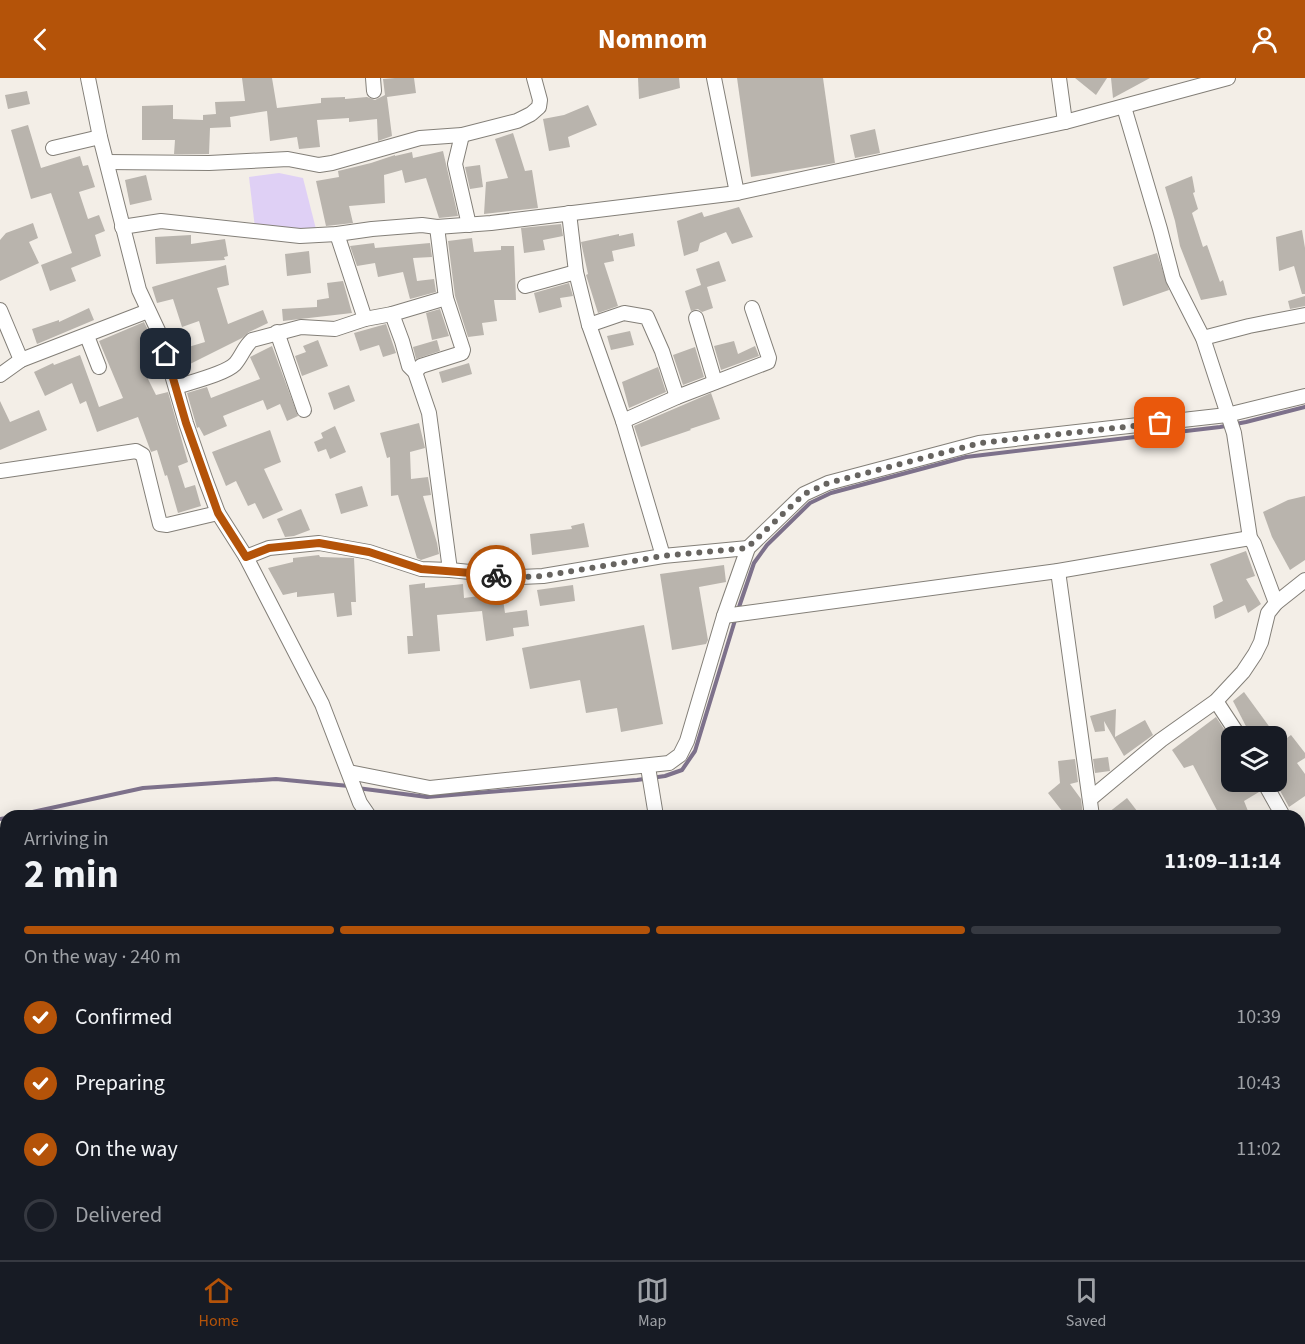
<!DOCTYPE html>
<html lang="en">
<head>
<meta charset="utf-8">
<style>
  body { margin:0; font-family:"Source Sans 3",sans-serif; background:#242831; color:#f1f3f6; height:100vh; display:flex; flex-direction:column; font-size:22px; white-space:nowrap }
  * { box-sizing:border-box; margin:0 }
  p { font-size:20px; color:#9ea1a6 }
  .icon { flex:none; width:33px; height:33px; fill:none; stroke:currentColor; stroke-width:2; stroke-linecap:round; stroke-linejoin:round }
  .map { position:relative; flex:1; overflow:hidden }
  .details { position:absolute; left:0px; top:732px; width:1305px; height:450px; display:flex; flex-direction:column; background:#171b24; border-radius:18px 18px 0 0; box-shadow:0 3px 15px #0003 }
  .details>* { flex:none }
  .tools { position:absolute; left:1221px; top:648px; display:grid; gap:12px }
  .tools a { display:grid; place-items:center; width:66px; height:66px; border-radius:12px; background:#171b24; box-shadow:0 3px 15px #0003; font-size:30px }
  .pin { position:absolute; display:grid; place-items:center; width:51px; height:51px; color:#fff; margin:-26px; border-radius:12px; box-shadow:0 3px 9px #0006 }
  .courier { position:absolute; display:grid; place-items:center; width:60px; height:60px; margin:-30px; border:4px solid #b45309; border-radius:50%; background:#fff; color:#222; box-shadow:0 2px 8px #0007 }
  .summary em { font-style:normal; font-weight:700 }
  .summary div { display:flex; flex-direction:column-reverse }
  .summary { display:flex; align-items:center; justify-content:space-between; height:102px; padding:0 24px }
  h1 { font-size:39px; font-weight:700; line-height:45px }
  .bar { display:grid; grid-template-columns:repeat(4,1fr); gap:9px 6px; align-content:center; height:72px; padding:0 24px }
  .bar i { height:8px; border-radius:4px; background:#363941 }
  .bar .on { background:#b45309 }
  .bar p { grid-column:span 4 }
  ol { padding:0 24px; list-style:none }
  li { display:flex; align-items:center; gap:18px; height:66px }
  li p { margin-inline-start:auto }
  li .icon { padding:6px; border-radius:50%; background:#b45309; color:#fff; stroke-width:4 }
  li:last-child { color:#9ea1a6 }
  li i { width:33px; height:33px; border:3px solid #363941; border-radius:50% }
  header { display:flex; justify-content:space-between; align-items:center; height:78px; padding:0 24px; background:#b45309; color:#fff; font-size:27px; font-weight:700 }
  .menu { display:flex; justify-content:space-around; align-items:center; height:84px; border-top:2px solid #363941; background:#171b24; font-size:16px; color:#9ea1a6 }
  .menu a { display:grid; justify-items:center; gap:3px }
  .menu .on { color:#b45309 }
  .map>svg:first-child { display:block }
  .green { fill:#dfd0f5 }
  .lines { fill:none; stroke-linecap:round; stroke-linejoin:round }
  .stream { stroke:#7d718b; stroke-width:4 }
  .building { fill:#b9b4ad }
  .minor-casing { stroke:#837f78; stroke-width:16 }
  .minor { stroke:#fff; stroke-width:14 }
  .done { stroke:#676460; stroke-width:6; stroke-dasharray:0 10.8 }
  .route { stroke:#b45309; stroke-width:8 }
</style>
</head>
<body>
<header><svg class="icon" aria-label="back" viewBox="0 0 24 24"><path d="M15 5l-7 7 7 7"/></svg>Nomnom<svg class="icon" aria-label="person" viewBox="0 0 24 24"><circle cx="12" cy="8" r="4"/><path d="M4 21q1-7 8-7t8 7"/></svg></header>
<div class="map">
<svg width="1305" height="1182" viewBox="0 0 1305 1182">
  <rect width="100%" height="100%" fill="#f3eee7"/>
  <polygon class="green" points="279,95 303,100 317,155 255,150 249,99"/>
  <g class="lines">
    <g class="stream">
      <polyline points="738,532 754,485 767,467 810,425 831,415 966,379 1220,349 1246,344 1305,329"/>
      <polyline points="357,710 427,719 637,702 665,698 682,692 695,673 736,539"/>
      <polyline points="14,738 143,710 276,701 349,708"/>
      <polyline points="0,741 6,740"/>
      <polyline points="1299,988 1305,977"/>
      <polyline points="771,1182 813,1176"/>
    </g>
  </g>
  <g class="building">
    <polygon points="242,0 272,0 277,30 321,25 321,20 345,19 345,21 367,19 375,22 385,17 383,1 395,0 414,0 416,15 387,19 392,58 378,63 377,41 349,44 349,40 317,42 320,69 299,71 297,59 270,63 267,33 230,39 231,49 210,50 209,76 174,76 175,62 142,62 142,28 173,27 173,41 203,42 203,37 216,36 215,24 245,23"/>
    <polygon points="638,0 679,0 680,10 639,21"/>
    <polygon points="737,0 823,0 835,85 751,99"/>
    <polygon points="1075,0 1107,0 1096,17"/>
    <polygon points="1111,0 1150,0 1113,20"/>
    <polygon points="27,13 30,26 8,31 5,17"/>
    <polygon points="588,27 597,47 568,59 570,69 549,73 543,41 564,37"/>
    <polygon points="28,47 41,90 80,78 83,88 88,87 95,109 79,114 88,141 99,137 105,153 95,157 101,178 71,190 76,203 50,213 41,187 72,175 51,115 31,121 11,52"/>
    <polygon points="875,51 880,75 855,80 850,57"/>
    <polygon points="513,55 525,93 532,92 538,130 484,136 486,104 508,100 495,61"/>
    <polygon points="443,73 458,138 439,140 426,100 405,105 402,92 384,97 385,125 349,128 353,145 326,148 316,103 339,99 338,93 371,85 395,77 395,78 412,74 413,80"/>
    <polygon points="480,87 483,109 470,111 465,89"/>
    <polygon points="146,97 152,122 130,127 125,102"/>
    <polygon points="1192,98 1195,114 1193,115 1198,131 1192,135 1203,169 1207,167 1220,204 1223,202 1227,217 1201,222 1180,168 1175,143 1165,109"/>
    <polygon points="739,129 753,159 732,166 726,154 700,165 698,173 684,178 677,143 702,134 704,139"/>
    <polygon points="33,145 38,160 29,164 39,185 0,203 0,162 6,155"/>
    <polygon points="561,146 563,158 543,162 545,172 524,175 521,150"/>
    <polygon points="1302,152 1305,170 1305,216 1302,216 1294,188 1279,193 1276,159"/>
    <polygon points="633,155 635,168 612,173 614,183 604,185 618,228 598,235 586,197 588,196 581,164 619,156 619,158"/>
    <polygon points="191,157 191,166 225,161 228,178 224,179 225,182 156,186 155,159"/>
    <polygon points="472,160 474,174 501,172 501,168 514,168 516,222 494,222 497,243 482,245 484,257 468,259 455,218 448,163"/>
    <polygon points="374,165 375,170 430,165 432,179 413,180 417,203 434,201 436,214 410,221 403,194 378,199 375,185 357,188 350,168"/>
    <polygon points="309,173 311,195 287,198 285,176"/>
    <polygon points="1157,175 1169,212 1123,228 1113,189"/>
    <polygon points="719,183 726,203 707,209 713,230 702,234 698,231 691,233 685,213 701,207 696,191"/>
    <polygon points="226,187 229,207 217,210 228,246 263,232 268,245 249,254 242,260 180,291 175,273 205,264 199,243 182,249 173,221 157,225 152,209"/>
    <polygon points="343,203 352,235 283,243 282,231 317,229 317,222 329,220 327,205"/>
    <polygon points="569,205 573,218 560,220 562,229 539,235 534,215"/>
    <polygon points="1305,218 1305,228 1290,231 1288,223"/>
    <polygon points="89,230 94,242 37,266 32,251 59,242 59,244"/>
    <polygon points="440,231 449,258 432,262 426,235"/>
    <polygon points="144,244 153,262 161,291 146,297 156,317 168,314 188,384 178,388 185,410 195,407 201,428 178,435 167,397 165,398 157,372 151,374 138,339 97,354 86,323 80,326 72,305 45,318 34,294 53,285 54,287 80,277 99,329 123,320 99,263"/>
    <polygon points="386,246 396,275 383,279 379,267 360,273 354,255"/>
    <polygon points="630,253 634,267 611,272 607,258"/>
    <polygon points="318,262 328,288 302,298 295,278 306,274 303,268"/>
    <polygon points="437,262 440,273 416,281 413,269"/>
    <polygon points="734,263 738,276 755,268 759,278 721,292 714,268"/>
    <polygon points="272,268 298,338 287,343 280,326 267,332 263,322 223,338 227,348 204,358 199,349 197,350 187,315 207,309 211,320 260,301 250,279"/>
    <polygon points="695,269 704,299 683,307 673,277"/>
    <polygon points="469,285 472,296 442,305 439,294"/>
    <polygon points="658,289 666,314 629,330 622,304"/>
    <polygon points="349,307 355,323 334,332 328,315"/>
    <polygon points="711,315 720,341 690,351 691,352 641,369 634,348"/>
    <polygon points="0,323 10,344 39,332 47,352 0,372"/>
    <polygon points="419,345 425,370 410,374 411,401 428,399 431,417 423,418 437,465 439,476 421,482 417,480 398,417 391,418 390,379 387,380 380,355"/>
    <polygon points="335,348 346,374 330,381 326,371 318,374 314,364 323,360 321,355"/>
    <polygon points="270,352 281,384 264,391 283,432 263,441 255,425 248,428 236,403 226,408 212,374"/>
    <polygon points="362,408 368,428 341,436 335,416"/>
    <polygon points="1305,418 1305,482 1290,492 1272,459 1263,434 1288,422"/>
    <polygon points="301,431 310,452 294,458 285,459 277,441"/>
    <polygon points="584,445 589,469 532,477 530,456 572,451 571,448"/>
    <polygon points="1246,473 1255,498 1246,501 1261,526 1248,535 1245,527 1215,541 1213,528 1223,523 1210,486"/>
    <polygon points="319,477 320,479 354,480 356,524 351,524 352,537 337,539 334,515 297,519 297,514 283,517 268,490 293,484 293,480"/>
    <polygon points="724,487 726,504 699,509 708,562 706,566 672,572 660,496"/>
    <polygon points="425,505 425,510 463,506 464,520 502,515 505,535 527,532 529,548 513,550 514,558 486,563 482,533 437,537 440,573 408,576 407,558 413,558 409,507"/>
    <polygon points="573,507 575,523 540,528 537,512"/>
    <polygon points="644,547 663,646 621,654 617,630 586,635 580,602 530,611 522,570"/>
    <polygon points="1244,614 1271,651 1260,658 1251,658 1233,623"/>
    <polygon points="1116,631 1115,659 1145,642 1153,657 1124,678 1104,643 1105,653 1095,654 1090,638"/>
    <polygon points="1216,639 1232,663 1232,704 1255,704 1259,714 1244,723 1250,738 1220,738 1193,687 1184,690 1172,672"/>
    <polygon points="1291,657 1305,675 1305,680 1297,685 1305,696 1305,718 1289,729 1278,709 1286,705 1276,682 1276,668"/>
    <polygon points="1108,679 1110,693 1095,695 1093,681"/>
    <polygon points="1075,681 1078,704 1070,706 1081,721 1083,738 1066,738 1048,715 1060,705 1058,683"/>
    <polygon points="1127,720 1141,738 1104,738"/>
  </g>
  <g class="lines">
    <g class="minor-casing">
      <g id="minor">
        <polyline points="88,0 100,59 139,212 161,259 186,345 206,403 218,435 246,479 322,626 360,725 369,738"/>
        <polyline points="373,0 374,13"/>
        <polyline points="714,0 737,115"/>
        <polyline points="1059,0 1065,44"/>
        <polyline points="1124,29 1160,151 1173,201 1203,260 1234,355 1250,460 1254,466 1276,525"/>
        <polyline points="462,57 455,86 469,147"/>
        <polyline points="53,70 100,59"/>
        <polyline points="107,84 209,85 288,81 319,87 332,85 420,60 462,57 517,43 531,36 539,29 540,22 534,0"/>
        <polyline points="569,135 576,194 589,247 623,343 663,478"/>
        <polyline points="122,149 161,143 300,158 337,156 372,151 422,147 437,149 491,145 737,115 1065,44 1228,0"/>
        <polyline points="337,156 365,241"/>
        <polyline points="525,208 576,194"/>
        <polyline points="0,232 21,282"/>
        <polyline points="392,236 402,263 409,288 415,294 429,335 450,492"/>
        <polyline points="696,240 715,304"/>
        <polyline points="589,247 624,235 647,239 662,273 677,319"/>
        <polyline points="277,254 304,332"/>
        <polyline points="87,258 99,289"/>
        <polyline points="1203,260 1249,248 1305,237"/>
        <polyline points="415,294 421,288 462,275 463,272 446,220 437,149"/>
        <polyline points="0,297 21,282 148,233"/>
        <path d="M176,309C191,304 225,296 235,286C242,278 244,269 252,262L301,249L335,251L365,241L392,236L446,220"/>
        <polyline points="623,343 677,319 768,284 769,280 752,230"/>
        <polyline points="0,393 136,373 143,377 160,446 167,447 218,435"/>
        <polyline points="1250,460 1058,493 724,538 748,470 804,416 828,405 979,365 1227,337 1305,318"/>
        <polyline points="246,479 269,470 319,465 369,474 421,491 450,492 521,499 543,498 663,478 748,470"/>
        <polyline points="1058,493 1092,738"/>
        <polyline points="1216,623 1239,658"/>
        <polyline points="648,689 656,738"/>
        <polyline points="349,694 430,710 669,685 680,677 687,663 724,538"/>
        <polyline points="1264,704 1283,738"/>
        <polyline points="1090,721 1161,662 1216,623 1243,594 1255,576 1261,564 1268,535 1276,525 1305,502"/>
        <polyline points="1299,766 1305,777"/>
        <polyline points="1299,902 1305,910"/>
        <polyline points="0,1073 6,1072"/>
        <polyline points="507,1176 509,1182"/>
        <polyline points="971,1176 972,1182"/>
      </g>
    </g>
    <use href="#minor" class="minor"/>
  </g>
  <g class="lines">
    <polyline class="done" points="496,497 521,499 543,498 663,478 747,470 804,416 828,405 980,365 1160,345"/>
    <polyline class="route" points="166,276 186,345 218,435 246,479 269,470 319,465 369,474 421,491 496,497"/>
  </g>
</svg>
<div class="tools">
<a><svg class="icon" aria-label="layers" viewBox="0 0 24 24"><path d="M12 4l9 5-9 5-9-5zM3 14l9 5 9-5"/></svg></a>
</div>
<div class="pin" style="left:1160px;top:345px;background:#ea580c"><svg class="icon" aria-label="bag" viewBox="0 0 24 24"><path d="M5 8h14l-1 12H6zM9 8a3 3 0 0 1 6 0"/></svg></div>
<div class="pin" style="left:166px;top:276px;background:#1f2937"><svg class="icon" aria-label="home" viewBox="0 0 24 24"><path d="M3 11l9-7 9 7M6 9v11h12V9"/></svg></div>
<div class="courier" style="left:496px;top:497px"><svg class="icon" aria-label="bike" viewBox="0 0 24 24"><circle cx="6" cy="16" r="4"/><circle cx="18" cy="16" r="4"/><path d="M6 16l4-8h5l3 8M10 8l3 8H6M13 5h3"/></svg></div>
<section class="details">
<div class="summary"><div><h1>2 min</h1><p>Arriving in</p></div><em>11:09–11:14</em></div>
<div class="bar"><i class="on"></i><i class="on"></i><i class="on"></i><i></i><p>On the way · 240 m</p></div>
<ol>
<li><svg class="icon" aria-label="check" viewBox="0 0 24 24"><path d="M5 12l5 5 9-10"/></svg>Confirmed<p>10:39</p></li>
<li><svg class="icon" aria-label="check" viewBox="0 0 24 24"><path d="M5 12l5 5 9-10"/></svg>Preparing<p>10:43</p></li>
<li><svg class="icon" aria-label="check" viewBox="0 0 24 24"><path d="M5 12l5 5 9-10"/></svg>On the way<p>11:02</p></li>
<li><i></i>Delivered</li>
</ol>
</section>
</div>
<nav class="menu">
<a class="on"><svg class="icon" aria-label="home" viewBox="0 0 24 24"><path d="M3 11l9-7 9 7M6 9v11h12V9"/></svg>Home</a>
<a><svg class="icon" aria-label="map" viewBox="0 0 24 24"><path d="M3 6l6-2 6 2 6-2v14l-6 2-6-2-6 2zM9 4v14M15 6v14"/></svg>Map</a>
<a><svg class="icon" aria-label="saved" viewBox="0 0 24 24"><path d="M7 4h10v16l-5-4-5 4z"/></svg>Saved</a>
</nav>
</body>
</html>
